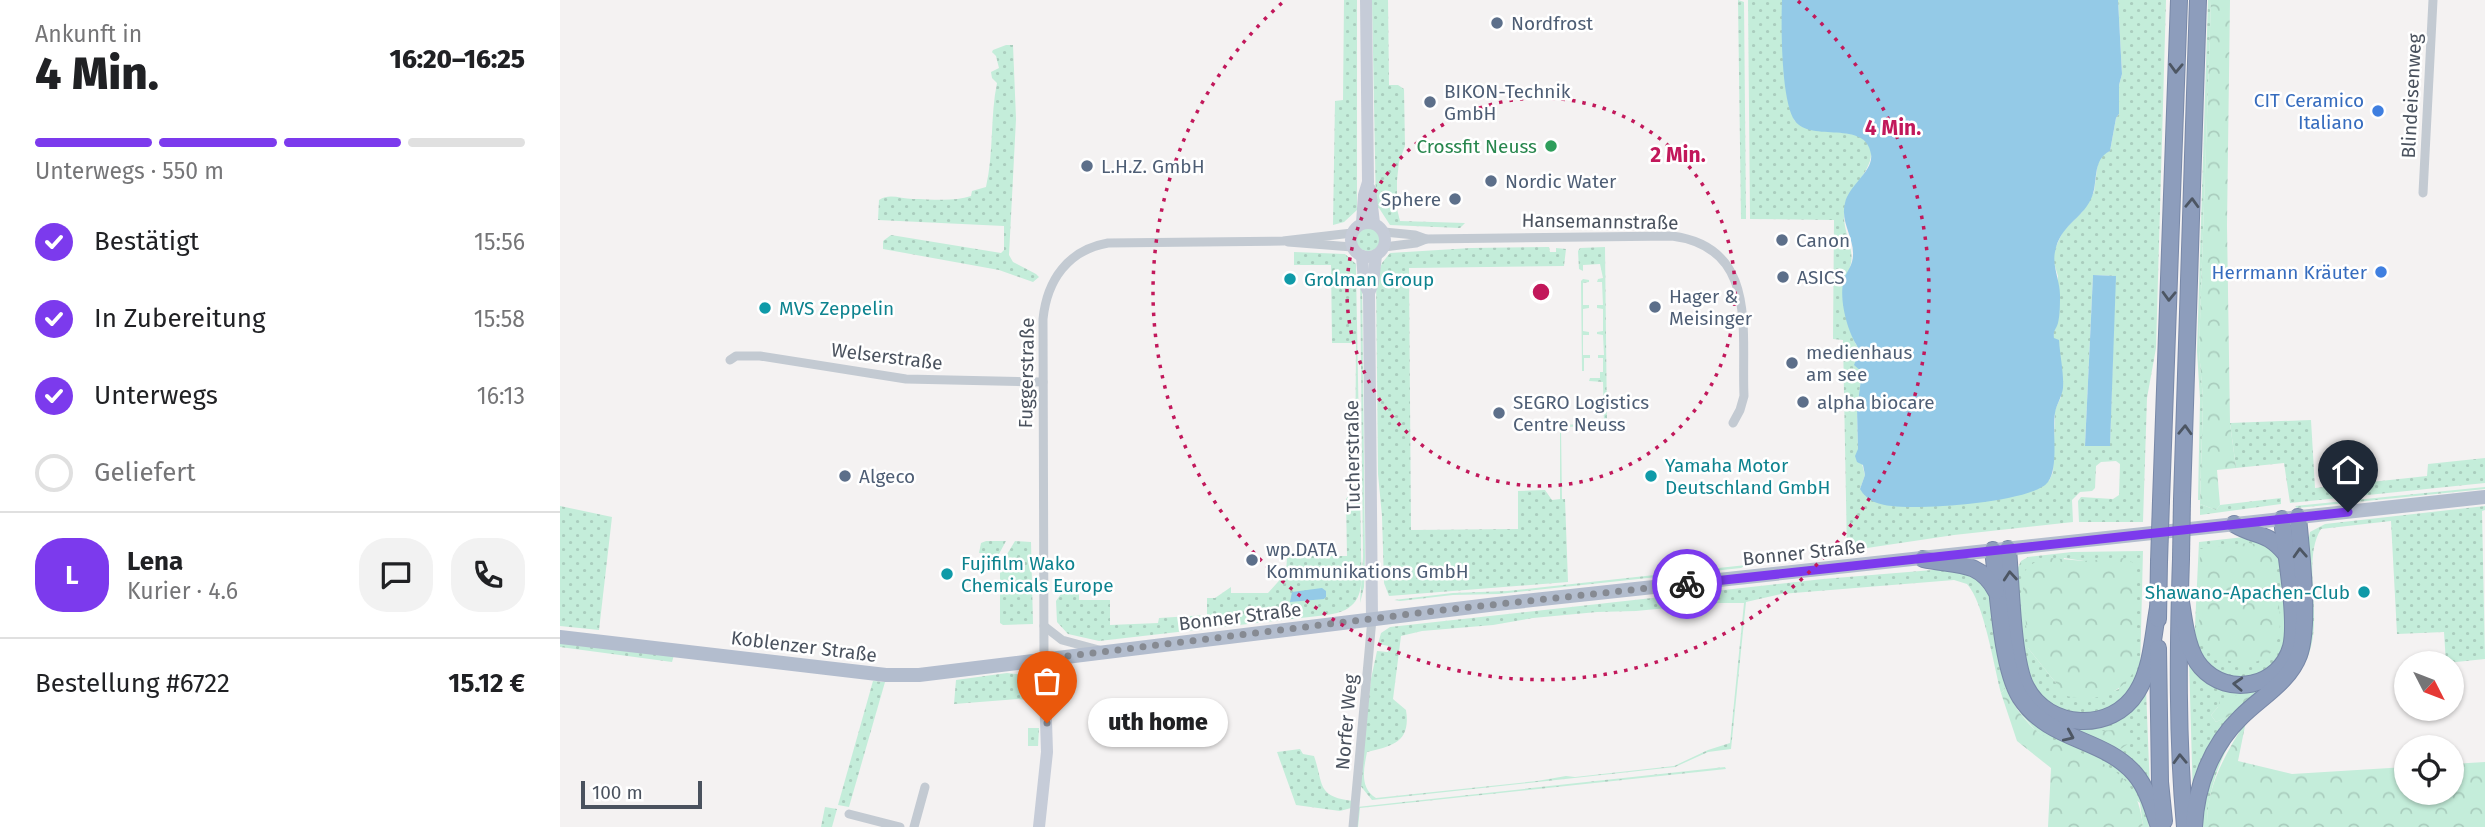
<!DOCTYPE html>
<html lang="de">
<head>
<meta charset="utf-8">
<style>
  body { margin:0; font-family:"Fira Sans",sans-serif; background:#f2f2f2; color:#202124; height:100vh; display:flex; flex-direction:column; font-size:26px; white-space:nowrap }
  * { box-sizing:border-box; margin:0 }
  p { font-size:23px; color:#757577 }
  .icon { flex:none; width:38px; height:38px; fill:none; stroke:currentColor; stroke-width:2; stroke-linecap:round; stroke-linejoin:round }
  .map { position:relative; flex:1; overflow:hidden }
  .panel { display:flex; flex-direction:column; background:#fff; width:560px }
  .panel>* { flex:none }
  .needle { width:46px; rotate:132deg }
  .controls { position:absolute; left:1834px; top:651px; display:grid; gap:14px }
  .controls a { display:grid; place-items:center; width:70px; height:70px; border-radius:50%; background:#fff; box-shadow:0 2px 5px #0004; font-size:35px }
  .scale { position:absolute; left:21px; bottom:18px; width:121px; box-sizing:border-box; padding-left:7px; border:4px solid #4a525e; border-top:0; font-size:19px; line-height:24px; white-space:nowrap; color:#4a525e; -webkit-text-stroke:5px #fff; paint-order:stroke }
  .pin { position:absolute; display:grid; place-items:center; width:60px; height:60px; color:#fff; margin:-72px -30px; border-radius:50% 50% 50% 0; rotate:-45deg; box-shadow:0 0 7px #0007 }
  .pin .icon { rotate:45deg }
  .courier { position:absolute; display:grid; place-items:center; width:70px; height:70px; margin:-35px; border:5px solid #7c3aed; border-radius:50%; background:#fff; color:#222; box-shadow:0 2px 9px #0007 }
  .bubble { position:absolute; height:49px; border-radius:24px; background:#fff; box-shadow:0 2px 5px #0004; font-size:23px; font-weight:800; line-height:49px; text-align:center }
  .summary em { font-style:normal; font-weight:800 }
  .summary div { display:flex; flex-direction:column-reverse }
  .summary { display:flex; align-items:center; justify-content:space-between; height:119px; padding:0 35px }
  h1 { font-size:46px; font-weight:800; line-height:52px }
  .bar { display:grid; grid-template-columns:repeat(4,1fr); gap:10px 7px; align-content:center; height:84px; padding:0 35px }
  .bar i { height:9px; border-radius:5px; background:#e0e0e0 }
  .bar .selected { background:#7c3aed }
  .bar p { grid-column:span 4 }
  .line { display:flex; align-items:center; gap:18px; padding:0 35px; border-top:2px solid #e0e0e0 }
  .line div { flex:1 }
  .round { display:grid; place-items:center; flex:none; width:74px; height:74px; border-radius:28px; background:#f2f2f2 }
  ol { padding:0 35px; list-style:none }
  li { display:flex; align-items:center; gap:21px; height:77px }
  li p { margin-inline-start:auto }
  li .icon { padding:7px; border-radius:50%; background:#7c3aed; color:#fff; stroke-width:4 }
  li:last-child { color:#757577 }
  li i { width:38px; height:38px; border:4px solid #e0e0e0; border-radius:50% }
  main { display:flex; flex:1; min-height:0 }
  .map>svg:first-child { display:block }
  .grass { fill:url(#grass-dots); fill-rule:evenodd }
  .forest { fill:url(#forest-crowns) }
  .water { fill:#94cae7 }
  .lines { fill:none; stroke-linecap:round; stroke-linejoin:round }
  .highway-casing { stroke:#7888a8; stroke-width:18 }
  .street { stroke:#c3cad2; stroke-width:9 }
  .secondary { stroke:#c6ccd8; stroke-width:12 }
  .primary { stroke:#b3bdce; stroke-width:14 }
  .highway { stroke:#8d9dbc; stroke-width:16 }
  .highway-bridge-casing { stroke:#7888a8; stroke-width:18; stroke-linecap:butt }
  .highway-bridge { stroke:#8d9dbc; stroke-width:16 }
  .oneway { stroke:#4d5663 }
  .done { stroke:#868a92; stroke-width:7; stroke-dasharray:0 12.6 }
  .route { stroke:#7c3aed; stroke-width:9 }
  .ring { fill:none; stroke:#c2185b; stroke-width:3.5; stroke-dasharray:3.5 7 }
  .service-dot { fill:#5c6f8a; stroke:#fff; stroke-width:2.5 }
  .shop-dot { fill:#3f7fe0; stroke:#fff; stroke-width:2.5 }
  .leisure-dot { fill:#2e9e5b; stroke:#fff; stroke-width:2.5 }
  .culture-dot { fill:#0f9aa8; stroke:#fff; stroke-width:2.5 }
  .labels { text-anchor:middle; stroke-width:5; stroke-linejoin:round; paint-order:stroke }
  .service-label { font-size:19px; fill:#4e5e75; stroke:#fff; text-anchor:start }
  .street-label { font-size:19px; fill:#4a525e; stroke:#fff }
  .shop-label { font-size:19px; fill:#366cbe; stroke:#fff; text-anchor:end }
  .leisure-label { font-size:19px; fill:#27864d; stroke:#fff; text-anchor:end }
  .culture-label { font-size:19px; fill:#0d838f; stroke:#fff; text-anchor:start }
  .centre { fill:#c2185b; stroke:#fff; stroke-width:3.5 }
  .ring-label { font-size:21px; text-anchor:middle; font-weight:bold; fill:#c2185b; stroke:#fff; stroke-width:5; stroke-linejoin:round; paint-order:stroke }
</style>
</head>
<body>
<main>
<section class="panel">
<div class="summary"><div><h1>4 Min.</h1><p>Ankunft in</p></div><em>16:20–16:25</em></div>
<div class="bar"><i class="selected"></i><i class="selected"></i><i class="selected"></i><i></i><p>Unterwegs · 550 m</p></div>
<ol>
<li><svg class="icon" aria-label="check" viewBox="0 0 24 24"><path d="M5 12l5 5 9-10"/></svg>Bestätigt<p>15:56</p></li>
<li><svg class="icon" aria-label="check" viewBox="0 0 24 24"><path d="M5 12l5 5 9-10"/></svg>In Zubereitung<p>15:58</p></li>
<li><svg class="icon" aria-label="check" viewBox="0 0 24 24"><path d="M5 12l5 5 9-10"/></svg>Unterwegs<p>16:13</p></li>
<li><i></i>Geliefert</li>
</ol>
<div class="line" style="height:126px"><b class="round" style="background:#7c3aed;color:#fff">L</b><div><b>Lena</b><p>Kurier · 4.6</p></div><a class="round"><svg class="icon" aria-label="chat" viewBox="0 0 24 24"><path d="M4 5h16v11H9l-5 4z"/></svg></a><a class="round"><svg class="icon" aria-label="phone" viewBox="0 0 24 24"><path d="M5 4h4l2 5-3 2q2 4 5 5l2-3 5 2v4C11 20 4 13 5 4z"/></svg></a></div>
<div class="line" style="height:91px"><div>Bestellung #6722</div><b>15.12 €</b></div>
</section>
<div class="map">
<svg width="1925" height="827" viewBox="0 0 1925 827">
  <defs>
    <pattern id="grass-dots" width="8" height="8" patternUnits="userSpaceOnUse" patternTransform="scale(1.75)"><rect width="8" height="8" fill="#c4edda"/><path d="M2 2h.1M6 6h.1" fill="none" stroke="#aacdbe" stroke-width="1.8" stroke-linecap="round"/></pattern>
    <pattern id="forest-crowns" width="20" height="18" patternUnits="userSpaceOnUse" patternTransform="scale(1.75)"><rect width="20" height="18" fill="#c4edda"/><path d="M2 6a3 3 0 1 1 6 0M12 15a3 3 0 1 1 6 0" fill="none" stroke="#aacdbe"/></pattern>
  </defs>
  <rect width="100%" height="100%" fill="#f4f2f2"/>
  <g class="grass">
    <polygon points="784,0 797,0 797,210 784,222 773,225 775,101 783,100"/>
    <polygon points="812,0 828,0 829,85 838,85 844,89 845,146 839,162 837,180 837,209 840,221 905,223 900,228 830,225 819,208 816,208"/>
    <polygon points="1178,0 1184,2 1186,219 1181,219"/>
    <path d="M1188,0H1222L1234,120C1252,139 1295,124 1308,144C1322,165 1283,191 1284,216C1284,239 1301,256 1284,278L1295,343L1300,350L1302,372L1297,409L1298,449L1305,475L1300,489L1489,481L1493,472L1495,410L1501,397L1493,331L1498,276L1493,260L1495,249L1503,231L1522,212L1534,192L1538,161L1543,154L1550,151L1556,118L1559,114V85L1562,74L1558,0H1606L1596,348L1587,398L1583,522H1519L1518,501L1521,497L1553,499L1559,495L1560,464L1556,461L1541,462L1536,466L1535,488L1532,491L1520,492L1512,500L1513,522L1394,535L1287,551L1283,340L1273,339L1274,220L1190,219ZM1533,275L1555,276L1550,446L1525,445Z"/>
    <polygon points="1648,0 1651,0 1639,350 1643,399 1640,500 1638,500 1640,399 1637,351"/>
    <path d="M446,45H453L456,119L449,255L453,262L476,274L479,277L473,282L439,270L323,249V241L331,235L441,253L444,250V226L318,220L319,200C330,193 340,199 353,199C371,199 394,202 411,196L412,191L426,187C434,153 430,116 437,83L432,78L431,72L439,68L436,56L432,52L433,50Z"/>
    <circle cx="808" cy="239" r="12"/>
    <polygon points="989,247 990,252 996,252 996,248 1006,249 1004,266 849,268 851,530 958,529 958,491 985,490 992,500 1000,499 1000,425 1044,424 1043,382 1029,381 1030,378 1040,378 1040,372 1043,372 1043,358 1038,358 1038,355 1044,355 1043,335 1037,334 1037,332 1043,331 1043,309 1037,308 1037,305 1043,305 1042,282 1037,282 1038,279 1043,278 1040,264 1023,265 1023,271 1019,269 1018,251 1020,248 1045,247 1047,426 1001,427 1002,499 1005,499 1008,582 829,596 824,583 822,516 818,474 816,272 819,271 822,263 830,253 911,248"/>
    <path d="M734,252L785,254L796,264V269L801,543C800,579 811,609 767,615L539,641L508,634L497,622L496,601L501,594H516L519,591V600H550V625L598,623L599,618L647,615V598H655L671,587V593H708L726,573L727,558L723,556H787L786,499L795,486L796,343H772L771,265H734Z"/>
    <polygon points="800,272 802,272 805,557 804,587 800,603 803,557"/>
    <polygon points="1023,279 1029,280 1029,282 1023,283 1023,305 1029,305 1029,308 1023,309 1023,331 1029,332 1029,335 1023,335 1023,355 1030,355 1030,358 1024,358 1024,371 1022,371 1021,281"/>
    <polygon points="1751,420 1755,488 1867,476 1868,464 1925,458 1925,483 1730,503 1724,463 1676,468 1670,423"/>
    <polygon points="1925,487 1925,489 1737,508 1735,506"/>
    <polygon points="1721,498 1721,504 1640,515 1640,504 1656,510 1660,505"/>
    <polygon points="0,506 52,517 39,630 0,626"/>
    <path d="M1925,506V510L1922,511L1925,659L1886,663L1884,632L1837,634L1831,521L1761,529C1741,561 1764,617 1748,656C1736,684 1711,699 1689,719C1664,741 1646,793 1647,827H1640L1642,797L1670,735L1718,690L1750,532L1765,524Z"/>
    <polygon points="1693,536 1720,553 1728,633 1717,663 1693,679 1659,677 1634,647 1639,542"/>
    <polygon points="446,541 433,565 425,565 425,553 419,553 421,543 426,541"/>
    <polygon points="455,541 471,542 473,624 443,625 440,623 440,566"/>
    <path d="M1583,551L1580,671C1571,693 1558,707 1535,714C1528,716 1521,714 1514,713C1453,707 1460,615 1457,570L1461,561L1468,557L1512,552ZM1504,558L1524,561L1559,689L1532,698L1496,683L1468,648Z"/>
    <polygon points="1186,565 1181,568 939,594 893,595 840,601 834,600 893,593 947,591"/>
    <path d="M1397,568L1414,573L1427,590L1435,614L1441,658L1546,758L1563,770L1586,804L1589,827H1583L1580,803L1475,730L1461,714L1446,688L1441,693C1434,667 1424,602 1407,584L1394,580L1221,594L1186,602L1171,749L1148,752L1115,767L812,800L799,784L811,679L817,651L828,652L829,646L818,644L821,633L830,627L1263,579ZM1159,603H1184L1170,743L1148,750L1114,766L1015,777L1006,776L977,781L816,798C799,788 804,768 807,752C833,746 851,742 846,710L833,699L841,636L862,631L933,625L973,618L1037,612L1076,611Z"/>
    <path d="M1738,629L1633,801L1629,658L1638,670L1699,685ZM1693,697L1670,715L1656,722L1651,715L1658,707Z"/>
    <polygon points="0,641 114,655 112,662 0,647"/>
    <polygon points="447,673 476,676 478,692 476,692 476,701 458,699 394,704 396,680"/>
    <polygon points="313,681 325,682 289,807 278,805"/>
    <polygon points="1462,686 1525,725 1586,688 1590,791 1471,706"/>
    <polygon points="468,728 479,728 478,746 468,746"/>
    <path d="M740,749L743,754L754,756C764,785 756,797 794,801L791,808L780,811L736,805L717,752Z"/>
    <polygon points="1165,767 1166,769 800,808 798,827 795,827 797,807"/>
    <polygon points="265,807 277,809 272,827 261,827"/>
  </g>
  <g class="forest">
    <polygon points="1651,0 1670,0 1667,225 1670,423 1676,468 1657,470 1660,505 1656,510 1640,504 1643,399 1639,350"/>
    <path d="M1689,543L1706,547C1717,558 1716,573 1717,588C1719,607 1724,630 1714,648C1697,676 1647,662 1639,633L1640,549Z"/>
    <path d="M1490,558L1524,561L1565,558L1577,565L1574,671C1560,697 1527,704 1501,694L1496,683L1468,648L1462,576C1469,563 1476,561 1490,558Z"/>
    <path d="M1446,688C1452,703 1461,716 1473,728C1481,735 1492,740 1502,744C1546,765 1578,773 1583,827H1488L1491,768L1457,741L1441,693Z"/>
    <polygon points="1689,693 1693,697 1671,715 1656,722 1651,715 1658,707 1660,700 1666,697"/>
    <path d="M1686,721L1678,761L1732,774L1846,767V793H1892V764L1925,762V827H1647C1646,786 1665,755 1686,721Z"/>
    <polygon points="1507,726 1541,731 1564,729 1571,736 1571,742 1559,750"/>
  </g>
  <g class="water">
    <path d="M1222,0H1558L1562,74L1559,85V114L1556,118L1550,151C1531,160 1539,183 1531,199C1521,220 1500,225 1495,252C1492,266 1500,281 1500,295C1500,303 1500,315 1498,323C1496,330 1493,330 1494,338L1499,340C1500,356 1504,373 1503,388C1502,397 1496,405 1495,413C1492,432 1499,467 1488,482C1472,503 1359,510 1332,506C1319,505 1307,501 1300,489L1305,475L1303,465L1297,462L1295,456L1298,449L1297,409L1302,372L1294,365L1300,350C1288,335 1278,299 1284,279C1287,271 1293,265 1293,255C1294,237 1280,222 1285,203C1289,185 1314,171 1311,154C1306,119 1251,143 1235,121C1221,102 1221,25 1222,0Z"/>
    <polygon points="1533,275 1556,276 1550,446 1525,446"/>
    <polygon points="762,588 766,591 766,597 764,599 730,602 732,592"/>
  </g>
  <g class="lines">
    <g class="highway-casing">
      <g id="highway">
        <polyline points="1622,499 1638,0"/>
        <polyline points="1601,501 1619,0"/>
        <path d="M1674,524C1697,538 1705,530 1725,553"/>
        <path d="M1448,549C1451,582 1452,660 1466,687C1488,730 1552,733 1577,692C1592,668 1593,635 1598,608"/>
        <path d="M1433,550C1438,589 1441,666 1460,697C1489,742 1543,737 1575,774C1587,788 1593,809 1599,827"/>
        <path d="M1363,559C1394,566 1419,559 1436,591"/>
        <path d="M1621,559C1618,649 1617,738 1625,827"/>
        <path d="M1620,596C1624,618 1626,650 1641,667C1668,698 1720,687 1731,647C1738,620 1725,550 1722,519"/>
        <polyline points="1598,619 1599,562"/>
        <polyline points="1598,648 1600,782 1604,821"/>
        <path d="M1634,827C1636,786 1651,746 1681,717C1701,697 1729,682 1739,655C1750,625 1741,551 1738,517"/>
      </g>
    </g>
    <g class="street">
      <polyline points="1863,193 1873,0"/>
      <path d="M824,232L855,235L866,239L1112,236C1199,247 1181,332 1184,396L1180,410L1173,423"/>
      <polyline points="728,242 792,247"/>
      <polyline points="824,247 856,243 866,239"/>
      <polyline points="170,360 176,356 200,356 346,379 483,382"/>
      <polyline points="484,626 502,640 539,650"/>
      <path d="M484,659L483,319C487,280 508,250 548,243L723,241L792,233"/>
      <polyline points="289,814 340,827"/>
      <polyline points="354,827 365,787"/>
      <polyline points="793,827 812,619"/>
    </g>
    <g class="secondary">
      <polyline points="810,189 814,223"/>
      <circle cx="808" cy="240" r="17"/>
      <polyline points="802,223 804,195 808,182 806,0"/>
      <polyline points="802,256 804,283 809,293"/>
      <polyline points="812,619 809,293 813,283 816,255"/>
      <polyline points="479,827 487,752 484,659"/>
    </g>
    <polyline class="primary" points="0,637 326,675 359,675 937,604 1925,497"/>
    <use href="#highway" class="highway"/>
    <g class="highway-bridge-casing">
      <g id="highway-bridge">
        <polyline points="1621,559 1622,499"/>
        <polyline points="1599,562 1601,501"/>
      </g>
    </g>
    <use href="#highway-bridge" class="highway-bridge"/>
  </g>
  <defs><path id="oneway-chevron" d="M-2-3.5L2.5 0L-2 3.5" fill="none" stroke-width="1.6" stroke-linecap="round" stroke-linejoin="round" transform="scale(1.75)"/></defs>
  <g class="oneway">
    <use href="#oneway-chevron" transform="translate(1616 68) rotate(92)"/>
    <use href="#oneway-chevron" transform="translate(1632 203) rotate(-88)"/>
    <use href="#oneway-chevron" transform="translate(1609 296) rotate(92)"/>
    <use href="#oneway-chevron" transform="translate(1625 430) rotate(-88)"/>
    <use href="#oneway-chevron" transform="translate(1740 553) rotate(-93)"/>
    <use href="#oneway-chevron" transform="translate(1450 576) rotate(-95)"/>
    <use href="#oneway-chevron" transform="translate(1678 684) rotate(-177)"/>
    <use href="#oneway-chevron" transform="translate(1509 736) rotate(24)"/>
    <use href="#oneway-chevron" transform="translate(1620 759) rotate(-92)"/>
  </g>
  <g class="lines">
    <polyline class="done" points="487,723 484,659 883,610 1127,584"/>
    <polyline class="route" points="1127,584 1788,512"/>
  </g>
  <g class="ring">
    <circle cx="981" cy="292" r="194"/>
    <path d="M1238 1A388 388 0 1 1 724 1"/>
  </g>
  <g class="service-dot">
    <circle cx="937" cy="23" r="7"/>
    <circle cx="870" cy="102" r="7"/>
    <circle cx="527" cy="166" r="7"/>
    <circle cx="931" cy="181" r="7"/>
    <circle cx="895" cy="199" r="7"/>
    <circle cx="1222" cy="240" r="7"/>
    <circle cx="1223" cy="277" r="7"/>
    <circle cx="1095" cy="307" r="7"/>
    <circle cx="1232" cy="363" r="7"/>
    <circle cx="1243" cy="402" r="7"/>
    <circle cx="939" cy="413" r="7"/>
    <circle cx="285" cy="476" r="7"/>
    <circle cx="692" cy="560" r="7"/>
  </g>
  <g class="shop-dot">
    <circle cx="1818" cy="111" r="7"/>
    <circle cx="1821" cy="272" r="7"/>
  </g>
  <circle class="leisure-dot" cx="991" cy="146" r="7"/>
  <g class="culture-dot">
    <circle cx="730" cy="279" r="7"/>
    <circle cx="205" cy="308" r="7"/>
    <circle cx="1091" cy="476" r="7"/>
    <circle cx="387" cy="574" r="7"/>
    <circle cx="1804" cy="592" r="7"/>
  </g>
  <g class="labels">
    <g class="service-label">
      <text x="951" y="30">Nordfrost</text>
      <text x="884" y="98">BIKON-Technik<tspan x="884" dy="22">GmbH</tspan></text>
      <text x="541" y="173">L.H.Z. GmbH</text>
      <text x="945" y="188">Nordic Water</text>
      <text x="881" y="206" text-anchor="end">Sphere</text>
      <text x="1236" y="247">Canon</text>
      <text x="1237" y="284">ASICS</text>
      <text x="1109" y="303">Hager &amp;<tspan x="1109" dy="22">Meisinger</tspan></text>
      <text x="1246" y="359">medienhaus<tspan x="1246" dy="22">am see</tspan></text>
      <text x="953" y="409">SEGRO Logistics<tspan x="953" dy="22">Centre Neuss</tspan></text>
      <text x="1257" y="409">alpha biocare</text>
      <text x="299" y="483">Algeco</text>
      <text x="706" y="556">wp.DATA<tspan x="706" dy="22">Kommunikations GmbH</tspan></text>
    </g>
    <g class="street-label">
      <text transform="translate(1851 96) rotate(-87)" y="7">Blindeisenweg</text>
      <text transform="translate(1040 221) rotate(1)" y="7">Hansemannstraße</text>
      <text transform="translate(327 356) rotate(7)" y="7">Welserstraße</text>
      <text transform="translate(466 373) rotate(-89)" y="7">Fuggerstraße</text>
      <text transform="translate(792 456) rotate(-91)" y="7">Tucherstraße</text>
      <text transform="translate(1244 552) rotate(-6)" y="7">Bonner Straße</text>
      <text transform="translate(680 616) rotate(-7)" y="7">Bonner Straße</text>
      <text transform="translate(244 646) rotate(7)" y="7">Koblenzer Straße</text>
      <text transform="translate(786 722) rotate(-85)" y="7">Norfer Weg</text>
    </g>
    <g class="shop-label">
      <text x="1804" y="107">CIT Ceramico<tspan x="1804" dy="22">Italiano</tspan></text>
      <text x="1807" y="279">Herrmann Kräuter</text>
    </g>
    <g class="leisure-label">
      <text x="977" y="153">Crossfit Neuss</text>
    </g>
    <g class="culture-label">
      <text x="744" y="286">Grolman Group</text>
      <text x="219" y="315">MVS Zeppelin</text>
      <text x="1105" y="472">Yamaha Motor<tspan x="1105" dy="22">Deutschland GmbH</tspan></text>
      <text x="401" y="570">Fujifilm Wako<tspan x="401" dy="22">Chemicals Europe</tspan></text>
      <text x="1790" y="599" text-anchor="end">Shawano-Apachen-Club</text>
    </g>
  </g>
  <circle cx="981" cy="292" r="10" class="centre"/>
  <g class="ring-label">
    <text x="1333" y="135">4 Min.</text>
    <text x="1118" y="162">2 Min.</text>
  </g>
</svg>
<div class="controls">
<a><svg class="needle" viewBox="-14 -14 28 28"><path d="M0-13l5 13h-10z" fill="#e53935"/><path d="M0 13l5-13h-10z" fill="#757577"/></svg></a>
<a><svg class="icon" aria-label="locate" viewBox="0 0 24 24"><circle cx="12" cy="12" r="6"/><path d="M12 2v4M12 18v4M2 12h4M18 12h4"/></svg></a>
</div>
<div class="scale">100 m</div>
<div class="pin" style="left:487px;top:723px;background:#ea580c"><svg class="icon" aria-label="bag" viewBox="0 0 24 24"><path d="M5 8h14l-1 12H6zM9 8a3 3 0 0 1 6 0"/></svg></div>
<div class="pin" style="left:1788px;top:512px;background:#1f2937"><svg class="icon" aria-label="home" viewBox="0 0 24 24"><path d="M3 11l9-7 9 7M6 9v11h12V9"/></svg></div>
<div class="courier" style="left:1127px;top:584px"><svg class="icon" aria-label="bike" viewBox="0 0 24 24"><circle cx="6" cy="16" r="4"/><circle cx="18" cy="16" r="4"/><path d="M6 16l4-8h5l3 8M10 8l3 8H6M13 5h3"/></svg></div>
<div class="bubble" style="left:528px;top:698px;width:140px">uth home</div>
</div>
</main>
</body>
</html>
